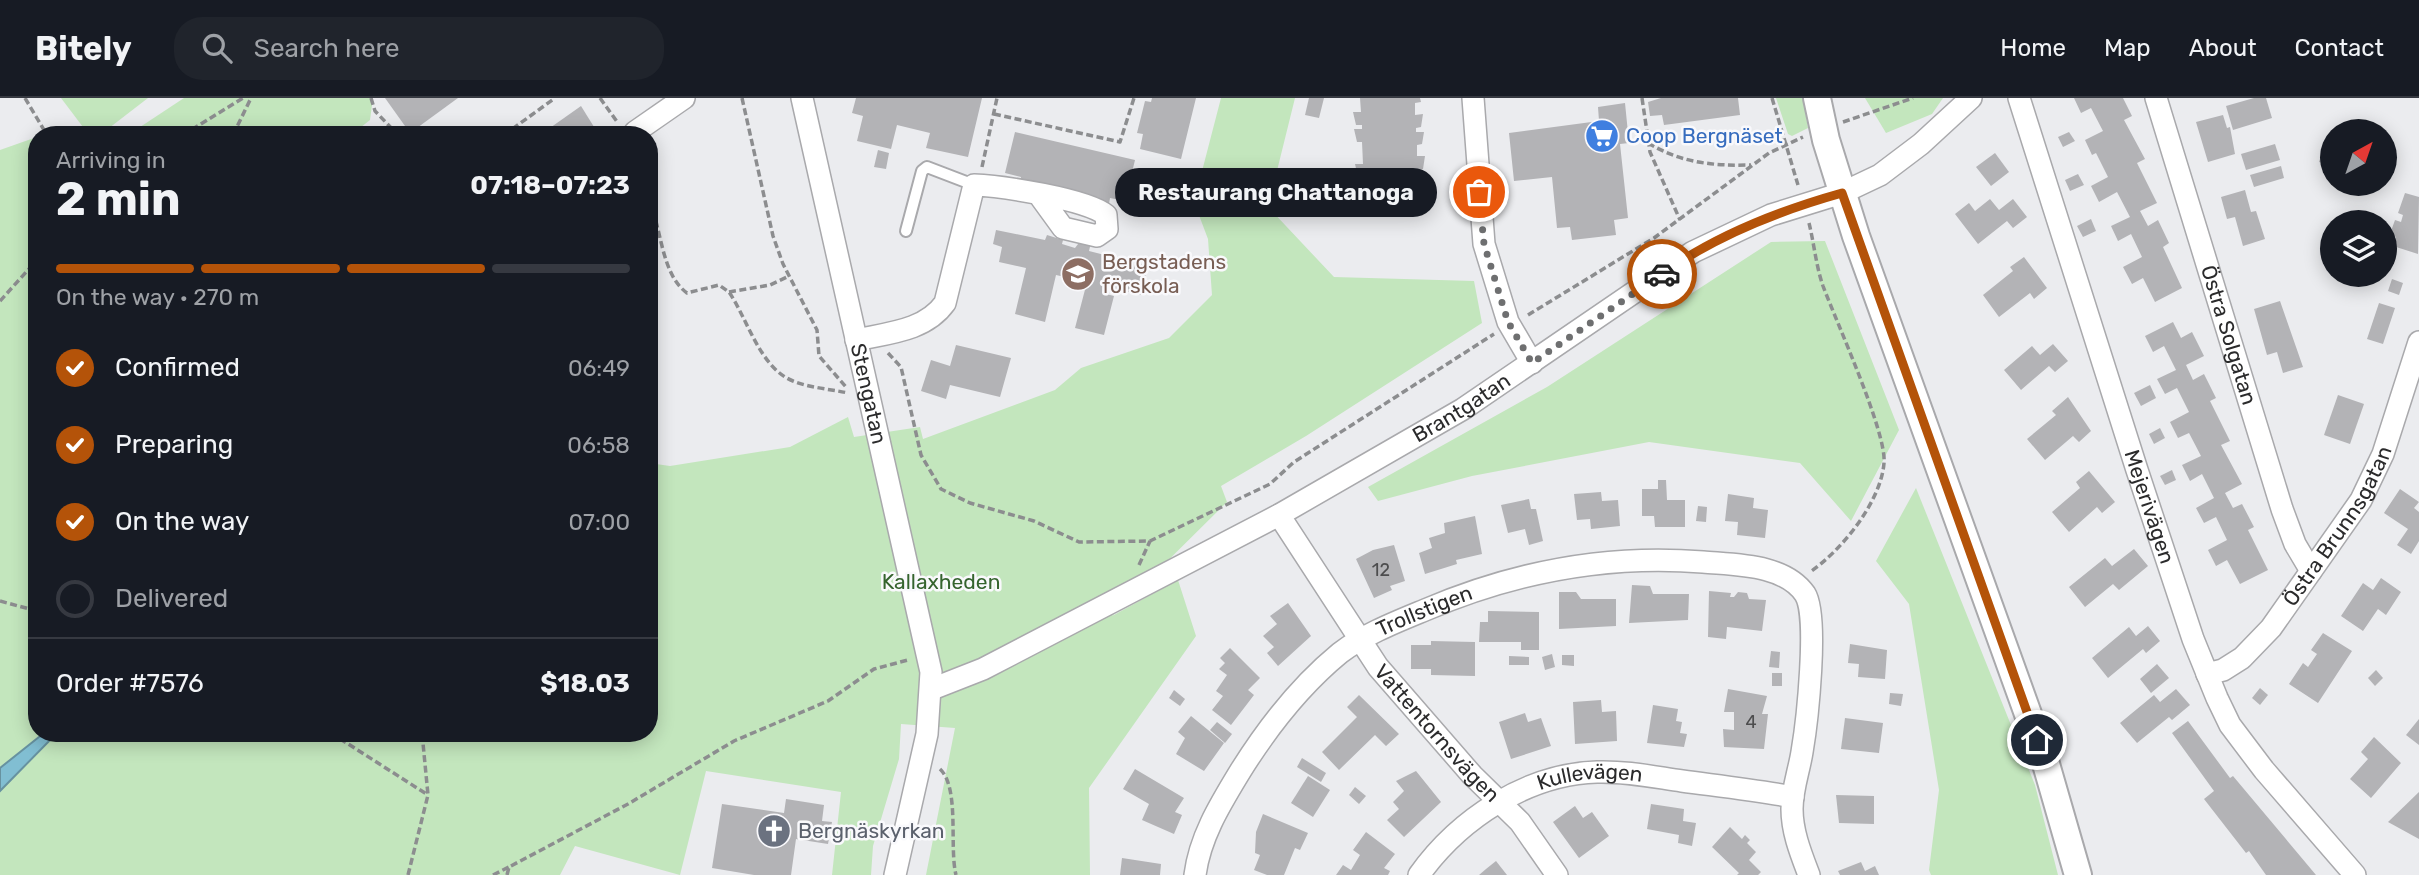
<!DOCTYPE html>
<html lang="en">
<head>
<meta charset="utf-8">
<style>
  body { margin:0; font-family:Rubik,sans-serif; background:#20242c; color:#f1f3f6; height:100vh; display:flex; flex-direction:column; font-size:26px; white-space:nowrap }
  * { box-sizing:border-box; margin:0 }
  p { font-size:23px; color:#9ea1a6 }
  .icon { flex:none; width:38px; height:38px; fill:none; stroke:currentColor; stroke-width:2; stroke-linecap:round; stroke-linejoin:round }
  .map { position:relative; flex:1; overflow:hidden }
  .sheet { position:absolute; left:28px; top:28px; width:630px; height:616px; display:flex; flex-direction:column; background:#171b24; border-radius:28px; box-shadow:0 4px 18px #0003 }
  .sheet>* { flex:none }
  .needle { width:46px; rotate:40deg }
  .controls { position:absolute; left:2320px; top:21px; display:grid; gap:14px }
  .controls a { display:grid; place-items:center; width:77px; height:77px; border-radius:50%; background:#171b24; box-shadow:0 4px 18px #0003; font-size:35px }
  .pin { position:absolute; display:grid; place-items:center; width:60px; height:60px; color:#fff; margin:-30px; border:4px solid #fff; border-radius:50%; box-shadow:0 2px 7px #0007 }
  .courier { position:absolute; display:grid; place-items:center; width:70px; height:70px; margin:-35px; border:5px solid #b45309; border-radius:50%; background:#fff; color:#222; box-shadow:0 2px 9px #0007 }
  .bubble { position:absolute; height:49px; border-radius:24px; background:#171b24; box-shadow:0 4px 18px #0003; font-size:23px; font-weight:700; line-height:49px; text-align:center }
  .headline em { font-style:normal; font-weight:700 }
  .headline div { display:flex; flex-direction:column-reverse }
  .headline { display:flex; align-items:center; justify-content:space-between; height:119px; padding:0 28px }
  h1 { font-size:46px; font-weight:700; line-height:52px }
  .bar { display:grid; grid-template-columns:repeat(4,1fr); gap:10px 7px; align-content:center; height:84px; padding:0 28px }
  .bar i { height:9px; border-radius:5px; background:#363941 }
  .bar .selected { background:#b45309 }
  .bar p { grid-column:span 4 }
  .line { display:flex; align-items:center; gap:18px; padding:0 28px; border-top:2px solid #363941 }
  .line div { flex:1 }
  ol { padding:0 28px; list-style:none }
  li { display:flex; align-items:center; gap:21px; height:77px }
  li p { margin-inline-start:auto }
  li .icon { padding:7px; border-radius:50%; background:#b45309; color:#fff; stroke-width:4 }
  li:last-child { color:#9ea1a6 }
  li i { width:38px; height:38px; border:4px solid #363941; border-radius:50% }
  header { display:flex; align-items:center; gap:42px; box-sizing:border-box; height:98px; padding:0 35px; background:#171b24; border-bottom:2px solid #363941 }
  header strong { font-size:33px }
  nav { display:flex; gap:38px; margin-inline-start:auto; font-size:24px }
  .search { width:490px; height:63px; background:#20242c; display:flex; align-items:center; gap:18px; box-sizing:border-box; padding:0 24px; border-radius:28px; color:#9ea1a6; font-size:26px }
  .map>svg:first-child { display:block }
  .green { fill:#c3e6bd }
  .water { fill:#81bed2; stroke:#6792a0; stroke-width:2 }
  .building { fill:#b3b3b6 }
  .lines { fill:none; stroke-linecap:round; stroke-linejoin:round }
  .service-casing { stroke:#a9a9ac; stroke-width:14 }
  .minor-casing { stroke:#a9a9ac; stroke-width:24 }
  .tertiary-casing { stroke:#a9a9ac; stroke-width:30 }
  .path { stroke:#8c8d8f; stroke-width:3.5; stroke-dasharray:7 3.5; stroke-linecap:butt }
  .service { stroke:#fff; stroke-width:10 }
  .minor { stroke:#fff; stroke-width:21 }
  .tertiary { stroke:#fff; stroke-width:26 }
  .done { stroke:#6e6f70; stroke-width:7; stroke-dasharray:0 12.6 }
  .route { stroke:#b45309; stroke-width:9 }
  .labels { text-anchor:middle; stroke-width:5; stroke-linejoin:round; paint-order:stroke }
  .number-label { font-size:18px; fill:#4d4d4e }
  .shop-label { font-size:21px; fill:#366cbe; stroke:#f9f9fc; text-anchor:start }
  .education-label { font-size:21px; fill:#785e54; stroke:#f9f9fc; text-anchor:start }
  .street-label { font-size:21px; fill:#2b2b2c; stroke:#f9f9fc }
  .park-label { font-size:21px; fill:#35642e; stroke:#f9f9fc }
  .worship-label { font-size:21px; fill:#5b616d; stroke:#f9f9fc; text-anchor:start }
</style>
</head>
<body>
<header>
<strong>Bitely</strong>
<div class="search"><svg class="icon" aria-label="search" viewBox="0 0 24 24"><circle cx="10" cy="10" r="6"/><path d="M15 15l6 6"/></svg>Search here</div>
<nav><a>Home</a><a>Map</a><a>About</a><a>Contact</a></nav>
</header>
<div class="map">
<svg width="2419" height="777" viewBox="0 0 2419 777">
  <rect width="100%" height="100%" fill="#ebecef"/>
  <g class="green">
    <polygon points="61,0 148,0 100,37 89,37"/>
    <polygon points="184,0 373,0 370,22 351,37 128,37"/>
    <polygon points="1221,0 1295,0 1268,109 1334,179 1474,183 1482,225 1306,338 1221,388 1227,404 1112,518 1178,482 1196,538 1089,690 1090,777 926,777 955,630 901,626 899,661 873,748 871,777 832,777 841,694 706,673 680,777 575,748 560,777 0,777 0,52 34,40 37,43 37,635 649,635 649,365 670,368 790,349 848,319 854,339 920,329 923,341 1055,292 1081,270 1169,240 1212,197 1208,141 1194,104"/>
    <polygon points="1776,0 1803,0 1808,30 1792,38 1788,36"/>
    <polygon points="1865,0 1943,0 1932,16 1886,35"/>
    <polygon points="1825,143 1899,332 1851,423 1800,365 1649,344 1472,378 1378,403 1368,389 1547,289 1771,144"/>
    <polygon points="1916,390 2035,687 2058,777 1931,777 1929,772 1939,692 1909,506 1876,463"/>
  </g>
  <polygon class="water" points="44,635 57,635 0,693 0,670"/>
  <g class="building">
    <polygon points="385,0 458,0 410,35"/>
    <polygon points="856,0 982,0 968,59 926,50 930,35 897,27 891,51 857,43 863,18 852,15"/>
    <polygon points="1152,0 1196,0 1181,61 1140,51 1143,36 1137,35 1145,3 1151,4"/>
    <polygon points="1309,0 1324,0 1319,20 1305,17"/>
    <polygon points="1360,0 1420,0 1421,4 1415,5 1415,17 1423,16 1421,29 1416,30 1416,34 1424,34 1422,46 1417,47 1417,58 1425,58 1423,71 1418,71 1418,75 1425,75 1423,88 1418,88 1419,105 1365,107 1364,95 1359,95 1356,82 1364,82 1364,79 1358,79 1355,66 1363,66 1362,44 1357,44 1354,31 1362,31 1362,27 1356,27 1353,14 1361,14"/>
    <polygon points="1661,0 1738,0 1740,17 1664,27 1662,17 1650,18 1648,4"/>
    <polygon points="2074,0 2123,0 2132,18 2124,22 2145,61 2137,65 2157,105 2140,113 2148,128 2158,122 2169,145 2163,149 2182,190 2155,204 2143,180 2132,186 2123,169 2142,159 2131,136 2118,143 2111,128 2130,119 2117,94 2099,104 2091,88 2108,79 2096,55 2092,57 2085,42 2103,33 2091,10 2081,15"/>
    <polygon points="2254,0 2266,0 2272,20 2233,32 2226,8"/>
    <polygon points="1625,5 1629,45 1620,46 1628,120 1614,122 1616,137 1572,142 1570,129 1557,130 1552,79 1514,83 1509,35 1599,23 1598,9"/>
    <polygon points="581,8 599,37 540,37"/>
    <polygon points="2223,17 2227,30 2230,29 2235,56 2208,64 2196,24"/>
    <polygon points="1015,34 1135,62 1125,103 1110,100 1109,106 1077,98 1078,93 1052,87 1051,93 1020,85 1021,79 1005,75"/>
    <polygon points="2069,34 2075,43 2063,49 2058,39"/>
    <polygon points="2275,46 2280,62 2246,72 2241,56"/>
    <polygon points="2324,49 2333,52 2333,68 2319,64"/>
    <polygon points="878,52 889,55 886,71 874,69"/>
    <polygon points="1995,55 2009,74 1991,88 1976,69"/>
    <polygon points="2281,68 2284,80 2254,89 2250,77"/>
    <polygon points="2078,76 2084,87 2070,93 2065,82"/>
    <polygon points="2245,92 2251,114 2256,113 2265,141 2243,148 2235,119 2227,121 2221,99"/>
    <polygon points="2405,95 2419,99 2418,156 2393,148 2396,139 2390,136 2395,122 2401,124 2403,117 2398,115"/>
    <polygon points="1990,101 1999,112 2013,101 2027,119 2013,130 2007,123 1978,146 1955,116 1969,105 1975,113"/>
    <polygon points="2091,121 2096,133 2083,139 2077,128"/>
    <polygon points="996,132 1045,142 1047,137 1063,142 1062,146 1075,150 1084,138 1092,140 1089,153 1148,168 1141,197 1104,188 1102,195 1114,198 1104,237 1075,230 1087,184 1056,177 1045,224 1015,216 1026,170 999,164 1002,149 993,146"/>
    <polygon points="2024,159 2047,190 2034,201 2030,195 1999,219 1983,197 2013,173 2010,169"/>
    <polygon points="2392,181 2403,185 2399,197 2388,193"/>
    <polygon points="2280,203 2303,269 2283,275 2277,254 2267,257 2254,211"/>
    <polygon points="2379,205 2395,210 2383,246 2367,241"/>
    <polygon points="2173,224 2181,240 2192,234 2204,258 2186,267 2193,282 2204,276 2216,300 2210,303 2230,343 2221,347 2242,386 2225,395 2233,410 2242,406 2254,429 2248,432 2268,472 2240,486 2227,462 2216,468 2208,452 2227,442 2216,419 2204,425 2196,410 2214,400 2202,376 2190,383 2182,367 2201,358 2189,335 2178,340 2170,324 2189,314 2177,290 2165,296 2157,281 2176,272 2164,248 2153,254 2145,238"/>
    <polygon points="2053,246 2068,263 2055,274 2049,268 2021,292 2004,272 2032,248 2040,257"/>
    <polygon points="956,247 1011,260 1000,299 950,287 946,301 921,293 931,262 950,268"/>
    <polygon points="2150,287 2156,300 2141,308 2134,295"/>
    <polygon points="2338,297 2364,306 2350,346 2324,337"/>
    <polygon points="2068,299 2091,333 2079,344 2073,338 2045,362 2027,341 2056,317 2052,313"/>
    <polygon points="2160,330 2165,340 2154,346 2149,336"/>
    <polygon points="2172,372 2176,382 2165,387 2160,378"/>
    <polygon points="2089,373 2115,404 2102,415 2097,409 2069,434 2052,414 2080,390 2076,384"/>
    <polygon points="1658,382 1666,382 1667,402 1685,402 1685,429 1655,429 1654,418 1642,418 1642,391 1658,391"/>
    <polygon points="2400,391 2419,404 2414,410 2419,414 2419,443 2411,456 2397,447 2408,431 2384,415"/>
    <polygon points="1601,394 1602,403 1618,402 1620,428 1591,431 1590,421 1577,422 1574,396"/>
    <polygon points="1728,396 1754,400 1753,410 1768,412 1765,440 1737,437 1738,424 1725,423"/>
    <polygon points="1529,401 1531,411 1536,411 1543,443 1529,447 1525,431 1508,435 1501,407"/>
    <polygon points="1698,408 1707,409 1706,424 1696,423"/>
    <polygon points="1475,418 1482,456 1456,462 1457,466 1425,476 1419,455 1432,450 1429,440 1445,435 1444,425"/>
    <polygon points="1394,447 1405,483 1390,488 1392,492 1374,500 1356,461 1373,452"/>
    <polygon points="2134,451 2148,468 2119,492 2113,486 2085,509 2069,489 2105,460 2112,468"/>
    <polygon points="2381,480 2401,494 2386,517 2378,511 2363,533 2341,518 2363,485 2373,492"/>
    <polygon points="1632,487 1650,488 1653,496 1689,496 1688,522 1629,525"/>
    <polygon points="1709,493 1731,495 1730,499 1734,499 1738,494 1747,495 1749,501 1766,502 1762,533 1727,529 1726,541 1708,539"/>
    <polygon points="1559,494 1576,494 1581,501 1616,501 1616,528 1559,531"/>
    <polygon points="1288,505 1311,538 1278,568 1267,555 1274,549 1263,538 1277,526 1270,518"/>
    <polygon points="1488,513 1539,514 1539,552 1521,552 1521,544 1479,544 1480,524 1488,524"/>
    <polygon points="2148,528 2160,543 2146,555 2143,551 2108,580 2092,560 2129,529 2136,538"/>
    <polygon points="2323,535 2352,553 2318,605 2289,586 2303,565 2308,569 2317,556 2311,552"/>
    <polygon points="1431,543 1475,544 1475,578 1431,577 1431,571 1411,571 1411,547 1431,547"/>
    <polygon points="1850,546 1887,552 1885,581 1858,579 1859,566 1848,565"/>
    <polygon points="1230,550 1260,580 1248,592 1254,597 1231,627 1212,612 1223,598 1216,593 1227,577 1219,571 1225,565 1220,560"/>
    <polygon points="1771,553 1780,554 1779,570 1769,569"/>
    <polygon points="1552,556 1555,569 1545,572 1542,559"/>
    <polygon points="1562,557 1574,557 1574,568 1562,567"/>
    <polygon points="1509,558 1529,559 1529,567 1509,567"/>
    <polygon points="2157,566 2169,580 2151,595 2140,581"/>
    <polygon points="2376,572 2383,580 2375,588 2368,580"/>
    <rect x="1772" y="575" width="10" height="13"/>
    <polygon points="2260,590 2268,597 2260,607 2252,600"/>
    <polygon points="1728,591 1767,598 1762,616 1768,616 1764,651 1724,649 1723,631 1734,632 1734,614 1724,614"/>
    <polygon points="2176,591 2190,607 2172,622 2169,619 2137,645 2120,625 2154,597 2160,604"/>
    <polygon points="1174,592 1185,601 1180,608 1169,600"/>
    <polygon points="1890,595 1903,596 1901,608 1889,606"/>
    <polygon points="1359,597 1399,636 1386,648 1375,637 1339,672 1322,654 1357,619 1347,609"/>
    <polygon points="1601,602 1602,614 1616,613 1617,643 1575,646 1573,604"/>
    <polygon points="1653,607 1678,611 1676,623 1682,624 1680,635 1687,636 1684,649 1647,645"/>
    <polygon points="1525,615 1528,624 1541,620 1551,648 1511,661 1499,624"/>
    <polygon points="1191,618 1224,645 1204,673 1176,656 1185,640 1178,634"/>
    <polygon points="1845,620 1883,625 1879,655 1841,651"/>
    <polygon points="2419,621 2419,647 2406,637"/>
    <polygon points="2188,623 2230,680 2233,678 2316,777 2266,777 2249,753 2246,755 2204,701 2214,693 2172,635"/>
    <polygon points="1217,624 1232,636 1225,645 1210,632"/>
    <polygon points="2374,639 2401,665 2371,700 2350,681 2368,661 2361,654"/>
    <polygon points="1302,660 1326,675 1321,684 1297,669"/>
    <polygon points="1135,671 1184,700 1175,714 1182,717 1174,736 1142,722 1149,706 1123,691"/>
    <polygon points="1416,673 1441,704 1404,739 1387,722 1399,711 1393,704 1404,693 1396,683"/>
    <polygon points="1308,678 1330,692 1313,719 1291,705"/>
    <polygon points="1355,689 1366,698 1359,706 1349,697"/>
    <polygon points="2419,694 2419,741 2388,724"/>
    <polygon points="1836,697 1874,698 1874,726 1839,725"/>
    <polygon points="786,701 824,707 822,723 832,724 828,746 796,741 791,777 754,777 712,770 722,706 784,715"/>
    <polygon points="1651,706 1684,711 1683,723 1696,725 1692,748 1678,745 1679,737 1647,731"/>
    <polygon points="1575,708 1583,720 1592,714 1609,738 1579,760 1553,724"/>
    <polygon points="1263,716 1308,735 1300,752 1295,750 1284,777 1267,777 1254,772 1260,757 1255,755 1256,734"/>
    <polygon points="1730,729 1742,741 1745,737 1750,742 1747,745 1756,754 1749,762 1761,774 1758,777 1737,777 1739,775 1712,749"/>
    <polygon points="1366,734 1395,756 1384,770 1390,773 1388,777 1336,777 1343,767 1351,772 1360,757 1353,752"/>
    <polygon points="1122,760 1161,766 1160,777 1120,777"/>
    <polygon points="1496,763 1507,777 1479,777 1486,771"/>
    <polygon points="1861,764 1865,773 1875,768 1879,777 1840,777 1838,773"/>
  </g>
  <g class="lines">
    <g class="service-casing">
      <polyline id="service" points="906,133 922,73 927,69 974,87"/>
    </g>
    <g class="minor-casing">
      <g id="minor">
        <path id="s1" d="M802,0L931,574L927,636L895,777"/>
        <polyline points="1473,0 1484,146 1508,224 1532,265"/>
        <path id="s2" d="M2019,0L2137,372L2193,541L2217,600L2230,627L2264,672L2355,777"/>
        <path id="s3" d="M2156,0L2282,411L2295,446L2311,473"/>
        <polyline points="635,34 684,0"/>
        <path d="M856,242C888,235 925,233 945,205L974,87C1002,88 1086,101 1106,117L1107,131L1097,138L1063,130L1039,97"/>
        <path id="s4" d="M1279,417L1378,569L1472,677L1520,724L1557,777"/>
        <path id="s5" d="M2207,576L2223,572L2242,560L2271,530L2361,402L2383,356L2419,244"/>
        <path id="s6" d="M932,591L983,571L1279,417L1463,311L1693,154L1771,117L1842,95L1880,77L1921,46L1971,0"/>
        <path id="s7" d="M1195,777C1200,738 1221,705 1241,672C1268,629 1301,587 1340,555C1365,536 1396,524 1425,512C1514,474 1605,456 1703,464C1736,467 1784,466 1805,496C1819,518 1807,625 1802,654C1799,673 1792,691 1792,711C1792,734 1801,756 1809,777"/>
        <path id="s8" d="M1419,777C1459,721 1527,676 1597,674C1626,673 1654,679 1682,683C1719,688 1756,692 1793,699"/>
      </g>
    </g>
    <g class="tertiary-casing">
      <polyline id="tertiary" points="1817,0 1826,42 1856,138 2046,666 2078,777"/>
    </g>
    <g class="path">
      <polyline points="25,0 47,37"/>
      <polyline points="371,0 375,13 398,37"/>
      <polyline points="600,0 618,25"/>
      <polyline points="742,0 773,138 783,166 817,232 819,258 846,289"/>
      <polyline points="1642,0 1650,54 1680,122"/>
      <polyline points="1772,0 1798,87"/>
      <polyline points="994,16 1120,44 1134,0"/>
      <polyline points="1843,24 1913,0"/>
      <polyline points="183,37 243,0"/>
      <polyline points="233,37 251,0"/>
      <polyline points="504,37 555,0"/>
      <path d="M1648,45C1681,65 1713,68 1751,67"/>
      <polyline points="982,69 997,0"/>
      <path d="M649,103C662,131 661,176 687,195L719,187L729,194C748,222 760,270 793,283C810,290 830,291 848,295"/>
      <path d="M1809,125C1814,145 1816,168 1823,188C1836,223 1887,335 1884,365C1881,404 1841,453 1810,474"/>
      <polyline points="729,194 770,187 789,178"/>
      <polyline points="0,203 37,162"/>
      <polyline points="1528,217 1654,140 1769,55 1803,39"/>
      <polyline points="888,255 901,269 921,357 941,391 970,405 1034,423 1079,444 1150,443 1270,386 1294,364 1494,236"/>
      <polyline points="1139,467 1150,443"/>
      <polyline points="0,503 37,513"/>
      <polyline points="331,635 428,697"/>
      <path d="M940,671C960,690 949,749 956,777"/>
      <polyline points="408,777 428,697 422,635"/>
      <polyline points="493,777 509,769"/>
      <polyline points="507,777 509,769 628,706 734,643 828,603 874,571 908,562"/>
    </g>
    <use href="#service" class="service"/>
    <use href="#minor" class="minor"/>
    <use href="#tertiary" class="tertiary"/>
  </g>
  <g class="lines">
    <polyline class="done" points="1479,94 1484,146 1508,224 1532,265 1662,176"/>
    <path class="route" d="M1662,176C1716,137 1778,113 1842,95L2037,642"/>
  </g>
  <defs>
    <g id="supermarket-disc" transform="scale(1.75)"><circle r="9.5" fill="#3f7fe0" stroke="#f9f9fc"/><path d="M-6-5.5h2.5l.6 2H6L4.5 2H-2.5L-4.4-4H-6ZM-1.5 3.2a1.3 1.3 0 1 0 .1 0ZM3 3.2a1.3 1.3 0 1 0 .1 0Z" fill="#fff"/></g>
    <g id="school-disc" transform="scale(1.75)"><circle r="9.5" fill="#8d6e63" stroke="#f9f9fc"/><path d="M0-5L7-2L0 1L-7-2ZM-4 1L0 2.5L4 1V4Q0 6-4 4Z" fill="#fff"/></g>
    <g id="church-disc" transform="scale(1.75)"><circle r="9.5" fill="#6b7280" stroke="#f9f9fc"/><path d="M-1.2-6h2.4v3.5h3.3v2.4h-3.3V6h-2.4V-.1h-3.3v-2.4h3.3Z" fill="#fff"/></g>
  </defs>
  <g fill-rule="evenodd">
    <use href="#supermarket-disc" x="1602" y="38"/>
    <use href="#school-disc" x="1078" y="176"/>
    <use href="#church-disc" x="774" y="733"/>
  </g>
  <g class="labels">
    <g class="number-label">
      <text x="1381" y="478">12</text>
      <text x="1751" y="630">4</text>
    </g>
    <g class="shop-label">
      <text x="1626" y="45">Coop Bergnäset</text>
    </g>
    <g class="education-label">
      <text x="1102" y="171">Bergstadens<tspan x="1102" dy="24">förskola</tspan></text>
    </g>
    <g class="street-label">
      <text dy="7" stroke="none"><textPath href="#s3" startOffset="248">Östra Solgatan</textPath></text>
      <text dy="7" stroke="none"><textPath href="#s1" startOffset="303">Stengatan</textPath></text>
      <text dy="7" stroke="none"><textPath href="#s6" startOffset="600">Brantgatan</textPath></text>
      <text dy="7" stroke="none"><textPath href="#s2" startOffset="429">Mejerivägen</textPath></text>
      <text dy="7" stroke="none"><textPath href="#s5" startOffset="203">Östra Brunnsgatan</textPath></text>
      <text dy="7" stroke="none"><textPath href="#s7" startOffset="364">Trollstigen</textPath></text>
      <text dy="7" stroke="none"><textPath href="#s4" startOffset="270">Vattentornsvägen</textPath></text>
      <text dy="7" stroke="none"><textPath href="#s8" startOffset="205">Kullevägen</textPath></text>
    </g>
    <g class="park-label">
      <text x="941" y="491">Kallaxheden</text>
    </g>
    <g class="worship-label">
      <text x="798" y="740">Bergnäskyrkan</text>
    </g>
  </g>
</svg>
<div class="controls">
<a><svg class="needle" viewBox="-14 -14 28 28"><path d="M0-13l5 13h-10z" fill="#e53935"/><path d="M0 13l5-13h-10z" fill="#9ea1a6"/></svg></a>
<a><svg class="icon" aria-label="layers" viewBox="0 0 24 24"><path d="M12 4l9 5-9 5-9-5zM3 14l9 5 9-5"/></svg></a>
</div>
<div class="pin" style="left:1479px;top:94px;background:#ea580c"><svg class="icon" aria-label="bag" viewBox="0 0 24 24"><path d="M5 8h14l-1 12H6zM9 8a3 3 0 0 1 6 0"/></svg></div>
<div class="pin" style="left:2037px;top:642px;background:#1f2937"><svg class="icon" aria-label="home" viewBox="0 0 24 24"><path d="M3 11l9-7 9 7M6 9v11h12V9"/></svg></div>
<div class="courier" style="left:1662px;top:176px"><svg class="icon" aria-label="car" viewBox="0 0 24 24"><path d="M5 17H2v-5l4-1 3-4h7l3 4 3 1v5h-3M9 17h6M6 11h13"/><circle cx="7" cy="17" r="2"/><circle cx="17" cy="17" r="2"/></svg></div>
<div class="bubble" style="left:1115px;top:70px;width:322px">Restaurang Chattanoga</div>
<section class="sheet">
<div class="headline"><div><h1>2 min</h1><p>Arriving in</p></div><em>07:18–07:23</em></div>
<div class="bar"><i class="selected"></i><i class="selected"></i><i class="selected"></i><i></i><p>On the way · 270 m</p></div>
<ol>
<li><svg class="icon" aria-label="check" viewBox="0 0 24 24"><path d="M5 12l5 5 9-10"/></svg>Confirmed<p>06:49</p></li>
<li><svg class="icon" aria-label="check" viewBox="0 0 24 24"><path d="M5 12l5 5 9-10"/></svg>Preparing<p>06:58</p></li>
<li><svg class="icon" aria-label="check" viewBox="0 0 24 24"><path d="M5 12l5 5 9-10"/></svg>On the way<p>07:00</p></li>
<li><i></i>Delivered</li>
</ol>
<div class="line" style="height:91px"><div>Order #7576</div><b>$18.03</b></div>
</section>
</div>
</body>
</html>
